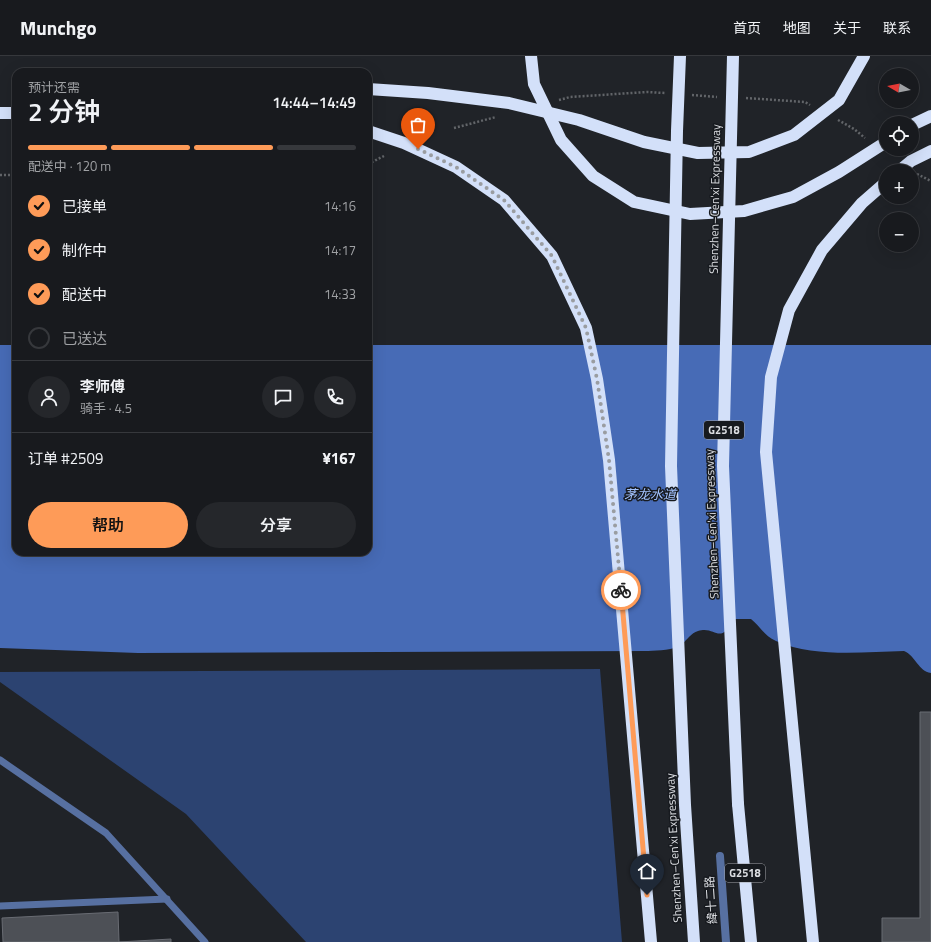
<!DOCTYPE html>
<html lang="zh">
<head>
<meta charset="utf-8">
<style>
  body { margin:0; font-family:"Titillium Web","Noto Sans SC",sans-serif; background:#25272b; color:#f1f3f6; height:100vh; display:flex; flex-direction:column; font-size:15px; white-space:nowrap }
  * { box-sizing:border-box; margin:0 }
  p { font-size:13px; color:#9fa1a4 }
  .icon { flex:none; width:22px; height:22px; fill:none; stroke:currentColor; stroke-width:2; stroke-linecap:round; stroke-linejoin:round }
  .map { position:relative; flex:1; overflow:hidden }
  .side { position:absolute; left:12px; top:12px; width:360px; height:488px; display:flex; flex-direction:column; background:#181a1e; border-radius:12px; box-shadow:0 4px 16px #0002,0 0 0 1px #36383c }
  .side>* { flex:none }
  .needle { width:26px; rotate:279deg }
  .fabs { position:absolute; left:879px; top:12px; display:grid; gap:8px }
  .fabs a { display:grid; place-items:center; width:40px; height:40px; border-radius:50%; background:#181a1e; box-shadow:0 4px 16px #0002,0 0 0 1px #36383c; font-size:20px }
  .pin { position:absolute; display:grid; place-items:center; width:34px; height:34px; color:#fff; margin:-41px -17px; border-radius:50% 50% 50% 0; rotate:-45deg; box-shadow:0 0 4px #0007 }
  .pin .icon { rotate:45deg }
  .courier { position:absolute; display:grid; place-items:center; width:40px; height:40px; margin:-20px; border:3px solid #fe9b58; border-radius:50%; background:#fff; color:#222; box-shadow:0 1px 5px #0007 }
  .head em { font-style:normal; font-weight:600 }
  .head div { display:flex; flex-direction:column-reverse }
  .head { display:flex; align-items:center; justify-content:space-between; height:68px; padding:0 16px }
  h1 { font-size:26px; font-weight:600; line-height:30px }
  .bar { display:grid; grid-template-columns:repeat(4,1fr); gap:6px 4px; align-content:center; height:48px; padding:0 16px }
  .bar i { height:5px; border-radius:3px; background:#36383c }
  .bar .current { background:#fe9b58 }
  .bar p { grid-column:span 4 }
  .line { display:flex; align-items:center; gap:10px; padding:0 16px; border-top:1px solid #36383c }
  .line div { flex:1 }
  .round { display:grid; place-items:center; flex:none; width:42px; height:42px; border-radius:21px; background:#25272b }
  ol { padding:0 16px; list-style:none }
  li { display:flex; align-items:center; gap:12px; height:44px }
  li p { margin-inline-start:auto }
  li .icon { padding:4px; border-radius:50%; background:#fe9b58; color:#111; stroke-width:4 }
  li:last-child { color:#9fa1a4 }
  li i { width:22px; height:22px; border:2px solid #36383c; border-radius:50% }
  .cta { display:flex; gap:8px; margin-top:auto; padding:8px 16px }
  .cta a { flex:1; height:46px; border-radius:24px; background:#fe9b58; color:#111; font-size:16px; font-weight:600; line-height:46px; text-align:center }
  .cta a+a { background:#25272b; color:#f1f3f6 }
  header { display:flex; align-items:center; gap:24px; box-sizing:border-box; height:56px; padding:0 20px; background:#181a1e; border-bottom:1px solid #36383c }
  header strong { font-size:19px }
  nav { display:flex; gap:22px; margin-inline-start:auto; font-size:14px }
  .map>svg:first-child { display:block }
  .green { fill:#2c4371 }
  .water { fill:#476bb6 }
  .building { fill:#4d5056; stroke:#696c73 }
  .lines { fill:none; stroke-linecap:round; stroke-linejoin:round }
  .path { stroke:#626569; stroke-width:2.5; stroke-dasharray:2 2; stroke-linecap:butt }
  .service { stroke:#5770a1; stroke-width:7 }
  .tertiary { stroke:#5770a1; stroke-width:8 }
  .motorway { stroke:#d3e0f9; stroke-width:12 }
  .motorway-bridge { stroke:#d3e0f9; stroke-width:12 }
  .done { stroke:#9a9da1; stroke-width:4; stroke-dasharray:0 7.2 }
  .route { stroke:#fe9b58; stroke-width:5 }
  .labels { text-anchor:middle; stroke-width:3; stroke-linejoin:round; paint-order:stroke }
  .shield { fill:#171a1f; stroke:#a1a3a8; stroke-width:1 }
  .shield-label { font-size:11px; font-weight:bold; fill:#dcdee2 }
  .street-label { font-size:12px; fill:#dcdee2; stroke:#171a1f }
  .water-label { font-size:13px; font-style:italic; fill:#a3c3ff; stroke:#171a1f }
</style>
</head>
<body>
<header>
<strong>Munchgo</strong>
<nav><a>首页</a><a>地图</a><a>关于</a><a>联系</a></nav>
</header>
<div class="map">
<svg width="931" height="886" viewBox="0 0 931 886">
  <rect width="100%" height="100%" fill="#202328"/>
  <polygon class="green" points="600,613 622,886 306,886 186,758 0,626 0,616"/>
  <path class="water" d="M0,289H16V496H368V289H931V617C918,615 916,600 904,595C862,596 815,602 776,585C764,580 760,570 751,563H734C719,591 716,569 698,575C691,577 687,584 682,588C673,595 659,594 648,595L138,597L0,592Z"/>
  <g class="building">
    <polygon points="920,656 931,656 931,886 882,886 882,862 920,862"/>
    <polygon points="118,856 119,886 171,883 171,886 3,886 2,862"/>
  </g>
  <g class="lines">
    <g class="path">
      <polyline points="692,39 717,41"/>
      <polyline points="746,42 805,46 810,49"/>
      <polyline points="559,44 570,41 647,36 665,37"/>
      <polyline points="838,64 854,73 865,82"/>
      <polyline points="454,72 496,61"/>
      <polyline points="368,108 384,100"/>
      <polyline points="917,118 931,125"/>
      <polyline points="0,119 16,119"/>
    </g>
    <g class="service">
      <polyline points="0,704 106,777 205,886"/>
      <polyline points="0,850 167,843"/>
    </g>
    <polyline class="tertiary" points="720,800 726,886"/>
    <g class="motorway">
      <polyline points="0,57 16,57"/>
      <polyline points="912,69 931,60"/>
      <polyline points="368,75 404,87 456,111 504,144 552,200 586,272 597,323 609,404 651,886"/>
      <polyline points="738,748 751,886"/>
      <polyline points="813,886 766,396 771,321 789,254 822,194 862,147 886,126"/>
    </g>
    <g class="motorway-bridge">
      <polyline points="531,0 534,28 561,84 593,120 634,146 690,158 744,155 793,141 839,116 886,86"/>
      <polyline points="680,0 677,75 671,410 685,749 694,886"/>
      <polyline points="733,0 723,410 738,748"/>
      <polyline points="368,33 428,37 509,47 579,64 644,86 698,97 749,96 794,79 839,44 864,0"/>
      <polyline points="899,115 911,105 931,95"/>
    </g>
  </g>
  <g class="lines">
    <polyline class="done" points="418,93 456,111 504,144 552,200 586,272 597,323 609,404 621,534"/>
    <polyline class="route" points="621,534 647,839"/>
  </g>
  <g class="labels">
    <g class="shield">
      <rect x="704" y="365" width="40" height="18" rx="3"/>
      <rect x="725" y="808" width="40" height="18" rx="3"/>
    </g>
    <g class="shield-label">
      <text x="724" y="378">G2518</text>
      <text x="745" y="821">G2518</text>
    </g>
    <g class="street-label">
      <text transform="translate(715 143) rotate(-89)" y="4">Shenzhen–Cen'xi Expressway</text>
      <text transform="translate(712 468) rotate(-92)" y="4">Shenzhen–Cen'xi Expressway</text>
      <text transform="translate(674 792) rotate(-93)" y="4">Shenzhen–Cen'xi Expressway</text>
      <text transform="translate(711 844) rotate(-94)" y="4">緯十二路</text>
    </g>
    <g class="water-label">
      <text x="650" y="443">茅龙水道</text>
    </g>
  </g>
</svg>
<div class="fabs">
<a><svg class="needle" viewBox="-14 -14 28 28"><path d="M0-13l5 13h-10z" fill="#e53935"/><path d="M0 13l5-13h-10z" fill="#9fa1a4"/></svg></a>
<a><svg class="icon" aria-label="locate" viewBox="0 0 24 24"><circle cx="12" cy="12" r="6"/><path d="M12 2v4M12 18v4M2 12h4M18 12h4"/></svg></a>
<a>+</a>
<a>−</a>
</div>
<div class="pin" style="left:418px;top:93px;background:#ea580c"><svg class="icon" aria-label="bag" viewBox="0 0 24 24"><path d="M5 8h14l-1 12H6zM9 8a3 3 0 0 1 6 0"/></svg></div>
<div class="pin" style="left:647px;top:839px;background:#1f2937"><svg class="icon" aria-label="home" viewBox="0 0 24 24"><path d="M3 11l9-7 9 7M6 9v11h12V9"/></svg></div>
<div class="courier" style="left:621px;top:534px"><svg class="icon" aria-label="bike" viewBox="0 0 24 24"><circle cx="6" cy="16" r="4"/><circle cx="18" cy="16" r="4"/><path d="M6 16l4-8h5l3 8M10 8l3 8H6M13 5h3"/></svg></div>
<section class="side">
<div class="head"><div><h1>2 分钟</h1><p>预计还需</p></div><em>14:44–14:49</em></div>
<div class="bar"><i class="current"></i><i class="current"></i><i class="current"></i><i></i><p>配送中 · 120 m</p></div>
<ol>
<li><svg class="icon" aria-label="check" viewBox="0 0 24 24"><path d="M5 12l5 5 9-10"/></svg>已接单<p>14:16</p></li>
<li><svg class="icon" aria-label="check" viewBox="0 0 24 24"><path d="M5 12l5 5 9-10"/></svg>制作中<p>14:17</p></li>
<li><svg class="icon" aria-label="check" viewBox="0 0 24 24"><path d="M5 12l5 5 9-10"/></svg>配送中<p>14:33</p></li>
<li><i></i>已送达</li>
</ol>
<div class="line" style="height:72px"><a class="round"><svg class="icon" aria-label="person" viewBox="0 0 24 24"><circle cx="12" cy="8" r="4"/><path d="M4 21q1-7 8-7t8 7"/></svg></a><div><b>李师傅</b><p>骑手 · 4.5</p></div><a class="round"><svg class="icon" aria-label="chat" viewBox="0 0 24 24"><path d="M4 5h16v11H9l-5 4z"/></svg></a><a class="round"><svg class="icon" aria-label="phone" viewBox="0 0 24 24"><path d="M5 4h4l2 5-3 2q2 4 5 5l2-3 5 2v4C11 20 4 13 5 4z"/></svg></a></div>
<div class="line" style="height:52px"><div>订单 #2509</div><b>¥167</b></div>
<div class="cta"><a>帮助</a><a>分享</a></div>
</section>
</div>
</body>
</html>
